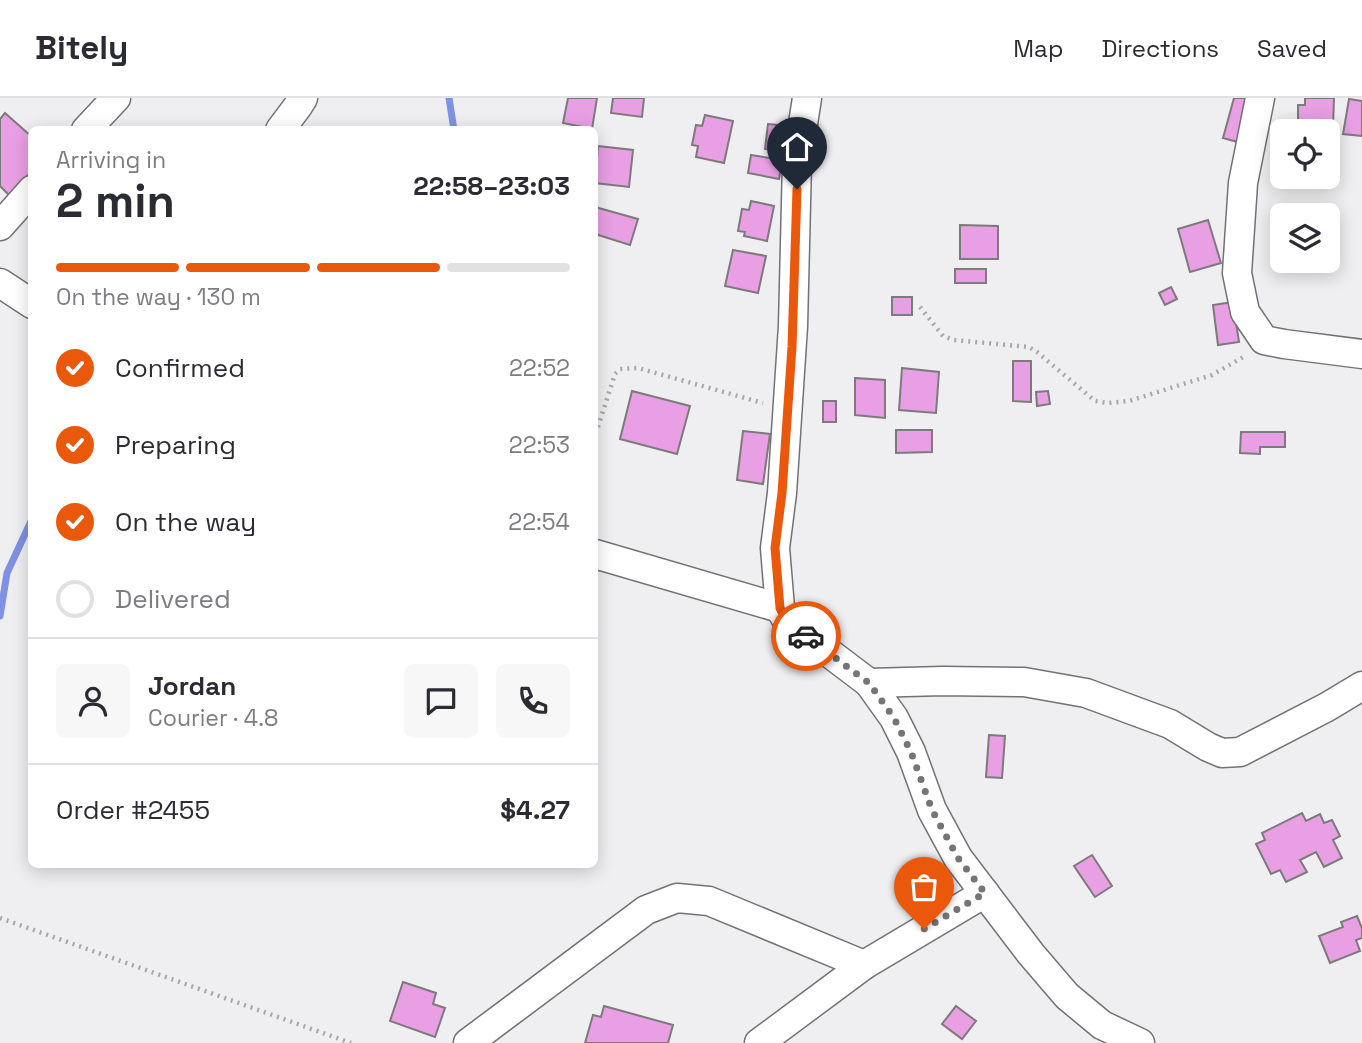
<!DOCTYPE html>
<html lang="en">
<head>
<meta charset="utf-8">
<style>
  body { margin:0; font-family:"Space Grotesk",sans-serif; background:#f7f7f7; color:#2b2b33; height:100vh; display:flex; flex-direction:column; font-size:26px; white-space:nowrap }
  * { box-sizing:border-box; margin:0 }
  p { font-size:23px; color:#7c7c81 }
  .icon { flex:none; width:38px; height:38px; fill:none; stroke:currentColor; stroke-width:2; stroke-linecap:round; stroke-linejoin:round }
  .map { position:relative; flex:1; overflow:hidden }
  .sheet { position:absolute; left:28px; top:28px; width:570px; height:742px; display:flex; flex-direction:column; background:#fff; border-radius:10px; box-shadow:0 4px 18px #0003 }
  .sheet>* { flex:none }
  .tools { position:absolute; left:1270px; top:21px; display:grid; gap:14px }
  .tools a { display:grid; place-items:center; width:70px; height:70px; border-radius:10px; background:#fff; box-shadow:0 4px 18px #0003; font-size:35px }
  .pin { position:absolute; display:grid; place-items:center; width:60px; height:60px; color:#fff; margin:-72px -30px; border-radius:50% 50% 50% 0; rotate:-45deg; box-shadow:0 0 7px #0007 }
  .pin .icon { rotate:45deg }
  .courier { position:absolute; display:grid; place-items:center; width:70px; height:70px; margin:-35px; border:5px solid #ea580c; border-radius:50%; background:#fff; color:#222; box-shadow:0 2px 9px #0007 }
  .head em { font-style:normal; font-weight:800 }
  .head div { display:flex; flex-direction:column-reverse }
  .head { display:flex; align-items:center; justify-content:space-between; height:119px; padding:0 28px }
  h1 { font-size:46px; font-weight:800; line-height:52px }
  .bar { display:grid; grid-template-columns:repeat(4,1fr); gap:10px 7px; align-content:center; height:84px; padding:0 28px }
  .bar i { height:9px; border-radius:5px; background:#e1e1e2 }
  .bar .active { background:#ea580c }
  .bar p { grid-column:span 4 }
  .line { display:flex; align-items:center; gap:18px; padding:0 28px; border-top:2px solid #e1e1e2 }
  .line div { flex:1 }
  .round { display:grid; place-items:center; flex:none; width:74px; height:74px; border-radius:10px; background:#f7f7f7 }
  ol { padding:0 28px; list-style:none }
  li { display:flex; align-items:center; gap:21px; height:77px }
  li p { margin-inline-start:auto }
  li .icon { padding:7px; border-radius:50%; background:#ea580c; color:#fff; stroke-width:4 }
  li:last-child { color:#7c7c81 }
  li i { width:38px; height:38px; border:4px solid #e1e1e2; border-radius:50% }
  header { display:flex; align-items:center; gap:42px; box-sizing:border-box; height:98px; padding:0 35px; background:#fff; border-bottom:2px solid #e1e1e2 }
  header strong { font-size:33px }
  nav { display:flex; gap:38px; margin-inline-start:auto; font-size:24px }
  .map>svg:first-child { display:block }
  .lines { fill:none; stroke-linecap:round; stroke-linejoin:round }
  .stream { stroke:#7e91e4; stroke-width:7 }
  .building { fill:#e89fe4; stroke:#7d7a7c; stroke-width:2 }
  .minor-casing { stroke:#737174; stroke-width:31 }
  .path { stroke:#a8a7a9; stroke-width:4.5; stroke-dasharray:2 5; stroke-linecap:butt }
  .minor { stroke:#fff; stroke-width:28 }
  .done { stroke:#757576; stroke-width:7; stroke-dasharray:0 12.6 }
  .route { stroke:#ea580c; stroke-width:9 }
</style>
</head>
<body>
<header>
<strong>Bitely</strong>
<nav><a>Map</a><a>Directions</a><a>Saved</a></nav>
</header>
<div class="map">
<svg width="1362" height="945" viewBox="0 0 1362 945">
  <rect width="100%" height="100%" fill="#efeef0"/>
  <g class="lines">
    <g class="stream">
      <polyline points="449,0 454,32"/>
      <polyline points="0,518 7,475 32,421"/>
    </g>
  </g>
  <g class="building">
    <polygon points="568,0 597,0 592,31 563,25"/>
    <polygon points="613,0 644,0 642,19 611,15"/>
    <polygon points="1234,0 1249,0 1241,45 1223,40"/>
    <polygon points="1305,0 1334,0 1333,30 1298,30 1298,7 1305,7"/>
    <polygon points="1349,1 1362,3 1362,38 1343,36"/>
    <polygon points="5,15 32,39 32,73 9,97 0,88 0,21"/>
    <polygon points="705,17 733,23 724,65 696,59 698,48 692,47 696,27 702,28"/>
    <polygon points="768,26 788,28 784,54 765,51"/>
    <polygon points="598,48 633,52 629,89 595,85"/>
    <polygon points="751,57 782,62 779,81 748,75"/>
    <polygon points="751,103 774,108 767,143 744,138 745,134 738,133 742,111 749,112"/>
    <polygon points="595,109 638,121 630,147 595,136"/>
    <polygon points="1208,122 1221,165 1190,174 1178,131"/>
    <polygon points="960,127 998,128 998,161 960,161"/>
    <polygon points="733,152 766,158 758,195 725,188"/>
    <rect x="955" y="171" width="31" height="14"/>
    <polygon points="1171,189 1177,201 1165,207 1159,195"/>
    <rect x="892" y="199" width="20" height="18"/>
    <polygon points="1233,204 1239,244 1218,247 1213,207"/>
    <polygon points="1013,263 1031,263 1031,304 1013,303"/>
    <polygon points="902,270 939,274 936,315 899,312"/>
    <polygon points="855,280 885,282 885,320 855,317"/>
    <polygon points="632,293 690,308 677,356 620,341"/>
    <polygon points="1048,293 1050,306 1037,308 1036,294"/>
    <rect x="823" y="303" width="13" height="21"/>
    <polygon points="896,332 932,332 932,354 896,355"/>
    <polygon points="743,333 770,336 763,386 737,382"/>
    <polygon points="1241,334 1285,334 1285,349 1260,349 1260,356 1240,355"/>
    <polygon points="989,637 1005,638 1002,680 986,679"/>
    <polygon points="1302,715 1306,723 1320,716 1324,725 1332,722 1340,738 1333,742 1342,760 1324,769 1316,754 1300,762 1307,774 1286,784 1280,772 1271,776 1256,746 1265,742 1262,735"/>
    <polygon points="1092,757 1112,788 1095,799 1074,768"/>
    <polygon points="1357,818 1362,830 1362,840 1356,842 1360,853 1330,865 1319,838 1343,829 1341,824"/>
    <polygon points="403,884 436,895 433,906 445,910 435,939 390,923"/>
    <polygon points="604,908 673,927 668,945 585,945 593,917 601,919"/>
    <polygon points="956,908 976,923 962,941 942,926"/>
  </g>
  <g class="lines">
    <g class="minor-casing">
      <g id="minor">
        <polyline points="807,0 797,64 793,228 782,395 775,450 780,510 787,523 869,585 894,620 911,654 932,712 958,760 1031,856 1067,898 1102,927 1140,945"/>
        <polyline points="1260,0 1243,85 1237,175 1245,214 1264,242 1284,246 1362,256"/>
        <polyline points="86,32 116,0"/>
        <polyline points="280,32 298,8 303,0"/>
        <polyline points="0,128 32,92"/>
        <polyline points="0,185 32,206"/>
        <polyline points="595,456 780,510"/>
        <polyline points="869,585 943,583 1024,584 1086,595 1170,626 1208,649 1222,655 1240,654 1327,609 1362,588"/>
        <polyline points="468,945 646,812 677,800 709,803 864,867"/>
        <polyline points="759,945 864,867 985,795"/>
      </g>
    </g>
    <g class="path">
      <polyline points="920,209 943,238 954,242 1029,249 1037,254 1095,303 1108,305 1129,303 1212,277 1245,258"/>
      <polyline points="598,329 615,276 620,271 638,270 763,305"/>
      <polyline points="0,820 351,945"/>
    </g>
    <use href="#minor" class="minor"/>
  </g>
  <g class="lines">
    <polyline class="done" points="806,538 869,585 894,620 911,654 932,712 958,760 985,795 924,831"/>
    <polyline class="route" points="797,91 792,249 782,395 775,450 780,510 787,523 806,538"/>
  </g>
</svg>
<div class="tools">
<a><svg class="icon" aria-label="locate" viewBox="0 0 24 24"><circle cx="12" cy="12" r="6"/><path d="M12 2v4M12 18v4M2 12h4M18 12h4"/></svg></a>
<a><svg class="icon" aria-label="layers" viewBox="0 0 24 24"><path d="M12 4l9 5-9 5-9-5zM3 14l9 5 9-5"/></svg></a>
</div>
<div class="pin" style="left:924px;top:831px;background:#ea580c"><svg class="icon" aria-label="bag" viewBox="0 0 24 24"><path d="M5 8h14l-1 12H6zM9 8a3 3 0 0 1 6 0"/></svg></div>
<div class="pin" style="left:797px;top:91px;background:#1f2937"><svg class="icon" aria-label="home" viewBox="0 0 24 24"><path d="M3 11l9-7 9 7M6 9v11h12V9"/></svg></div>
<div class="courier" style="left:806px;top:538px"><svg class="icon" aria-label="car" viewBox="0 0 24 24"><path d="M5 17H2v-5l4-1 3-4h7l3 4 3 1v5h-3M9 17h6M6 11h13"/><circle cx="7" cy="17" r="2"/><circle cx="17" cy="17" r="2"/></svg></div>
<section class="sheet">
<div class="head"><div><h1>2 min</h1><p>Arriving in</p></div><em>22:58–23:03</em></div>
<div class="bar"><i class="active"></i><i class="active"></i><i class="active"></i><i></i><p>On the way · 130 m</p></div>
<ol>
<li><svg class="icon" aria-label="check" viewBox="0 0 24 24"><path d="M5 12l5 5 9-10"/></svg>Confirmed<p>22:52</p></li>
<li><svg class="icon" aria-label="check" viewBox="0 0 24 24"><path d="M5 12l5 5 9-10"/></svg>Preparing<p>22:53</p></li>
<li><svg class="icon" aria-label="check" viewBox="0 0 24 24"><path d="M5 12l5 5 9-10"/></svg>On the way<p>22:54</p></li>
<li><i></i>Delivered</li>
</ol>
<div class="line" style="height:126px"><a class="round"><svg class="icon" aria-label="person" viewBox="0 0 24 24"><circle cx="12" cy="8" r="4"/><path d="M4 21q1-7 8-7t8 7"/></svg></a><div><b>Jordan</b><p>Courier · 4.8</p></div><a class="round"><svg class="icon" aria-label="chat" viewBox="0 0 24 24"><path d="M4 5h16v11H9l-5 4z"/></svg></a><a class="round"><svg class="icon" aria-label="phone" viewBox="0 0 24 24"><path d="M5 4h4l2 5-3 2q2 4 5 5l2-3 5 2v4C11 20 4 13 5 4z"/></svg></a></div>
<div class="line" style="height:91px"><div>Order #2455</div><b>$4.27</b></div>
</section>
</div>
</body>
</html>
